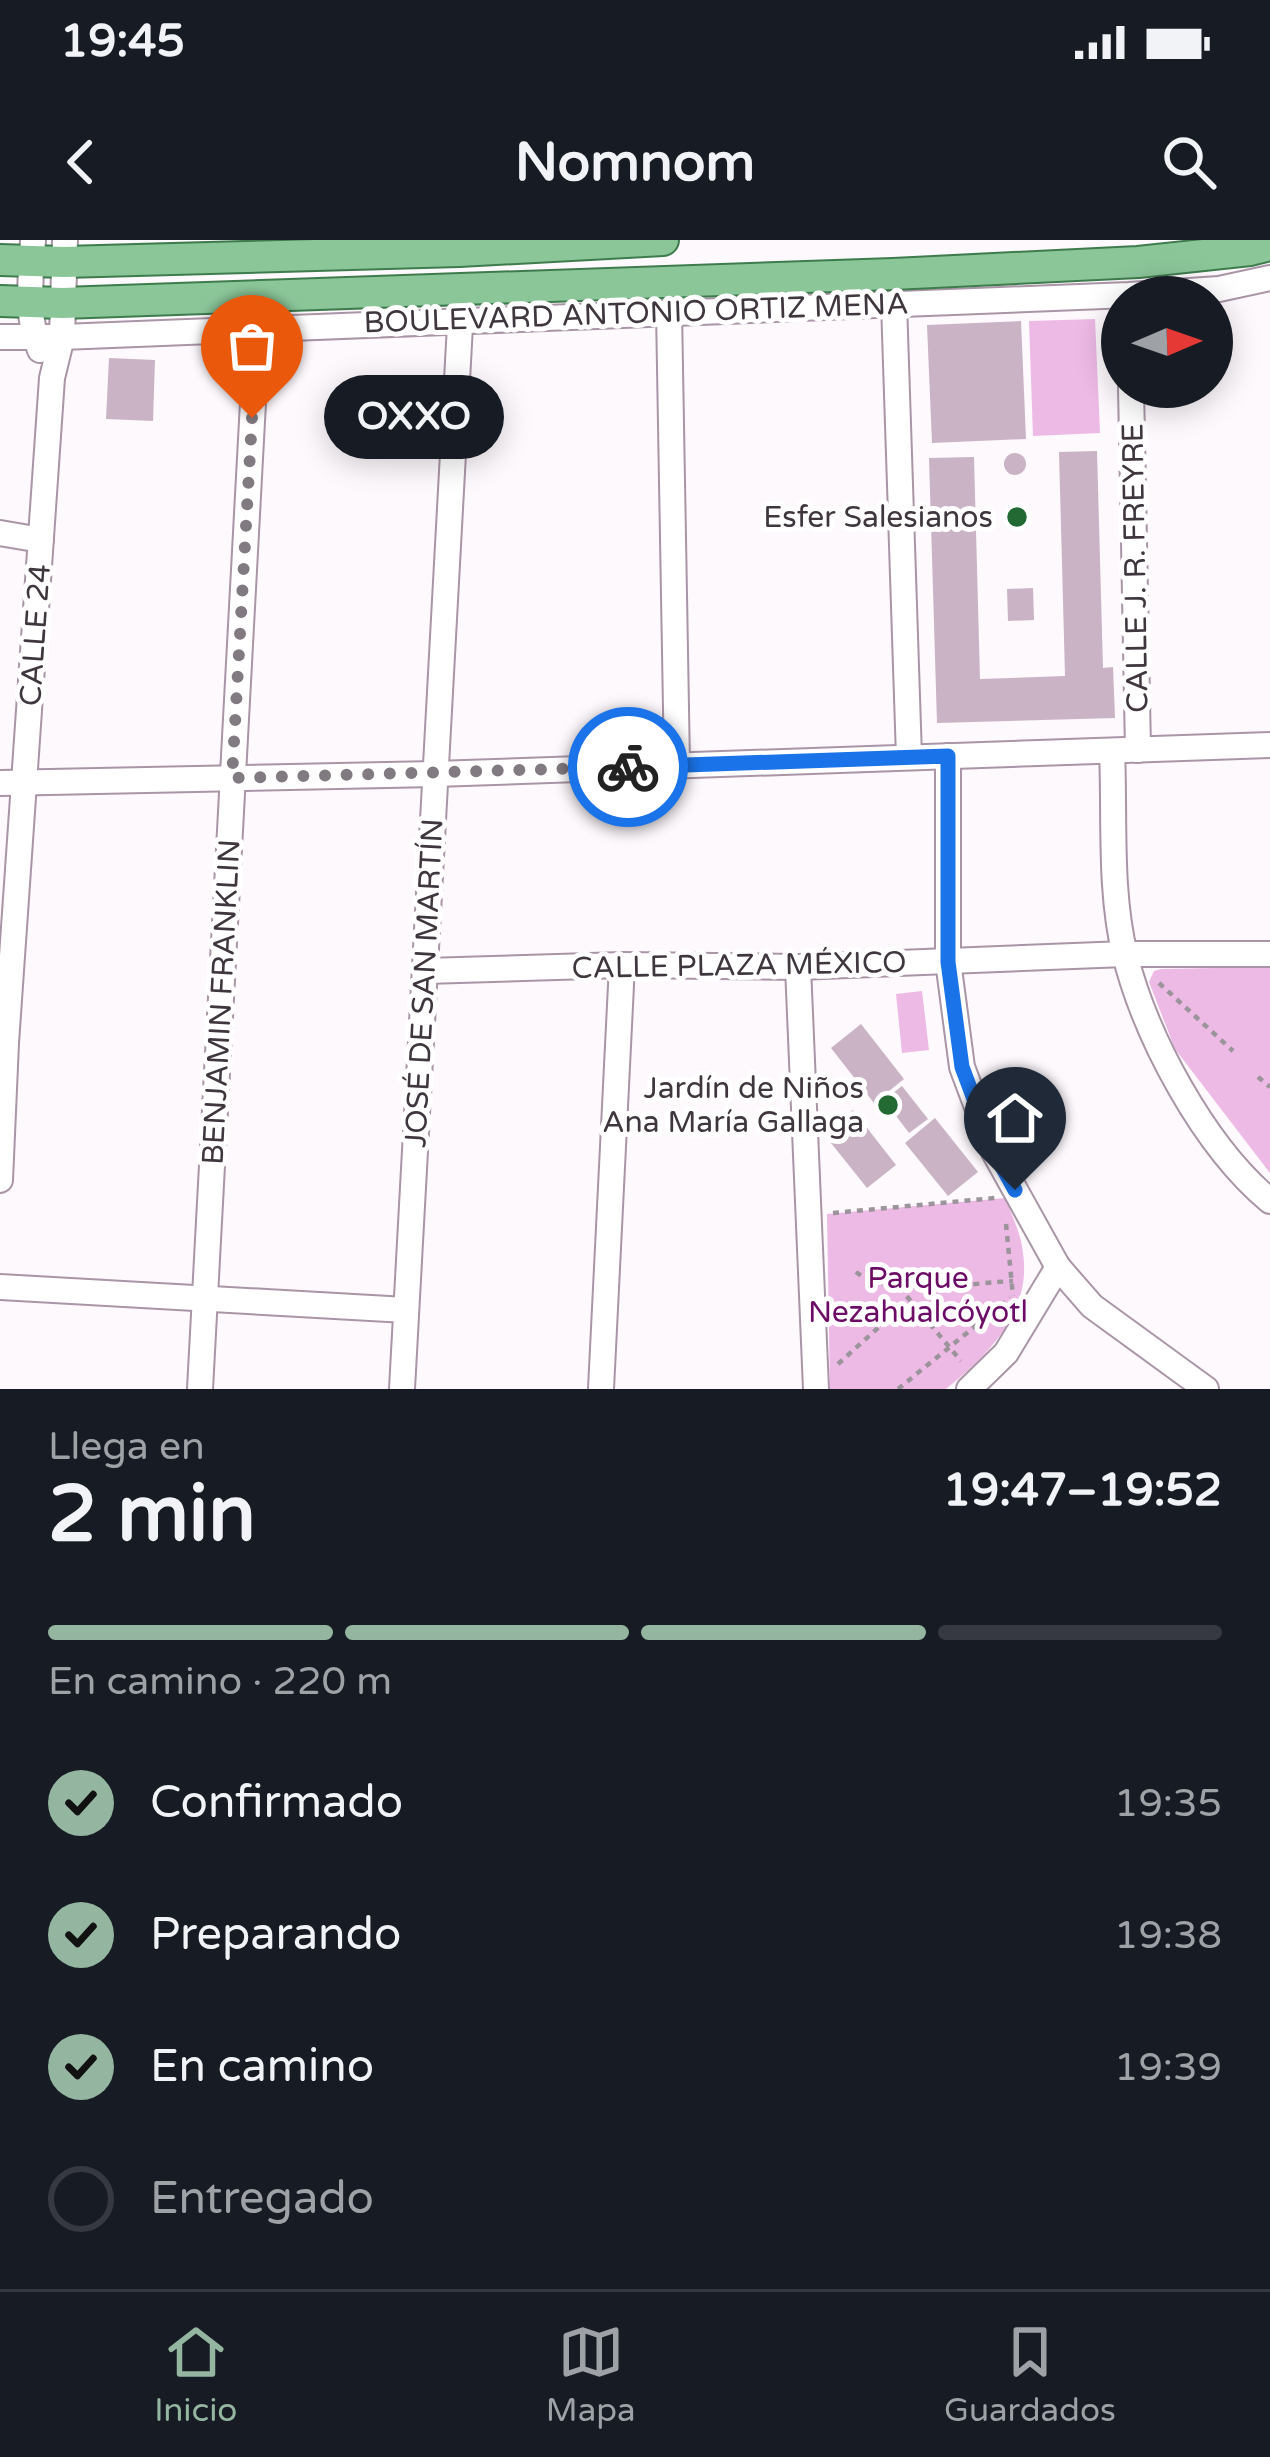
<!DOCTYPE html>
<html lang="es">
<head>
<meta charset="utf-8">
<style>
  body { margin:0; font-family:"Varela Round",sans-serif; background:#242831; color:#f1f3f6; height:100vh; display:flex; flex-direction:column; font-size:45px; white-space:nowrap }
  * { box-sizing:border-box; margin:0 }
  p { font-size:39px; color:#9ea1a6 }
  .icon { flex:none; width:66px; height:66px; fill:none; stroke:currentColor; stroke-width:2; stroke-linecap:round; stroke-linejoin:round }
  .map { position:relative; height:1149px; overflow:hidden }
  .sheet { display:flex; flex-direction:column; background:#171b24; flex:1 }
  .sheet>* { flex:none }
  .needle { width:78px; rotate:88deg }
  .controls { position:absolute; left:1101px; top:36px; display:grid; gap:24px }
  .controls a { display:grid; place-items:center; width:132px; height:132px; border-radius:50%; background:#171b24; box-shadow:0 6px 30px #0003; font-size:60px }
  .pin { position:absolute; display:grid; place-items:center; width:102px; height:102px; color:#fff; margin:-123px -51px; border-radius:50% 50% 50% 0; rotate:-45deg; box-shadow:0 0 12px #0007 }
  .pin .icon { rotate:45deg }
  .courier { position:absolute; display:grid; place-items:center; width:120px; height:120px; margin:-60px; border:9px solid #1a73e8; border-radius:50%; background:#fff; color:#222; box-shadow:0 3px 15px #0007 }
  .bubble { position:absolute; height:84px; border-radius:42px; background:#171b24; box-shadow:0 6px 30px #0003; font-size:39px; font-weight:700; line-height:84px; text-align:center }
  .summary em { font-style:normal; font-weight:700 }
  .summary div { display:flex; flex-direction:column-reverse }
  .summary { display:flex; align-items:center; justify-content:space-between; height:204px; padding:0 48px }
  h1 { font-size:78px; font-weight:700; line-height:90px }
  .bar { display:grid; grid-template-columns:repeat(4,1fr); gap:18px 12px; align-content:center; height:144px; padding:0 48px }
  .bar i { height:15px; border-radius:9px; background:#363941 }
  .bar .selected { background:#94b59f }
  .bar p { grid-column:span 4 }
  ol { padding:0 48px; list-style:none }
  li { display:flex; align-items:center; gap:36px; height:132px }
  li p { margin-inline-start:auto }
  li .icon { padding:12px; border-radius:50%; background:#94b59f; color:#111; stroke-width:4 }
  li:last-child { color:#9ea1a6 }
  li i { width:66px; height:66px; border:6px solid #363941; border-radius:50% }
  .status { display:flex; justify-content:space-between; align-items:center; height:84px; padding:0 60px; background:#171b24; direction:ltr }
  .status svg { height:33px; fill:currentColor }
  header { display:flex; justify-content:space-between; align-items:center; height:156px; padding:0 48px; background:#171b24; font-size:54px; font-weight:700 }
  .menu { display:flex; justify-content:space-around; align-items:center; height:168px; border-top:3px solid #363941; background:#171b24; font-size:33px; color:#9ea1a6 }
  .menu a { display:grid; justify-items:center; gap:6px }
  .menu .selected { color:#94b59f }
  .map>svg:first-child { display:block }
  .green { fill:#edb9e5 }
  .building { fill:#c9b3c5 }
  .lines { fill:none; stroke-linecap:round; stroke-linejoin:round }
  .minor-casing { stroke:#a995a6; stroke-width:28 }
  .major-casing { stroke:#3e7b4d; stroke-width:34 }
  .path { stroke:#9b949a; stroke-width:4.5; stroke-dasharray:6 6; stroke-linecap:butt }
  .minor { stroke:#fff; stroke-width:24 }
  .major { stroke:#8bc699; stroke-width:30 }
  .done { stroke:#827a81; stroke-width:12; stroke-dasharray:0 21.6 }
  .route { stroke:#1a73e8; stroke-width:15 }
  .poi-dot { fill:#236934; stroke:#fff; stroke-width:4.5 }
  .labels { text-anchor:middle; stroke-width:10; stroke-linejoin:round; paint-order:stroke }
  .street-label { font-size:30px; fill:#3f363e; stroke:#fff }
  .poi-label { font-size:30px; fill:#3f363e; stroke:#fff; text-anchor:end }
  .park-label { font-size:30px; fill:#6c0c66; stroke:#fff }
</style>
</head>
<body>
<div class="status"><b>19:45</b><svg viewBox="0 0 49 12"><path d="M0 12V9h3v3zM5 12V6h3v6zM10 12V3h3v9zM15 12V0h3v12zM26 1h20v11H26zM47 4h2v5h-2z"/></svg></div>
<header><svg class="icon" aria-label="back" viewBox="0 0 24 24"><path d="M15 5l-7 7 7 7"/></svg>Nomnom<svg class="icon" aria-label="search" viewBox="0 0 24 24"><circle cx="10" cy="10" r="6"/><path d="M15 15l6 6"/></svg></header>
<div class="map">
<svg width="1270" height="1149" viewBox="0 0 1270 1149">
  <rect width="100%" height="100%" fill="#fef9fd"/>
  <g class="green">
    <polygon points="1095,79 1100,193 1033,196 1029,81"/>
    <polygon points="1270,727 1270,933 1175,809 1149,742 1154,731 1161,729"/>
    <polygon points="922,751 929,810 902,813 896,754"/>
    <path d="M1005,958C1012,975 1021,994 1023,1013C1032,1072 988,1115 946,1149H830L827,974Z"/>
  </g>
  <g class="building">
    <polygon points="1021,81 1026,199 932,203 927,85"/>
    <polygon points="109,118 155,120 153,181 106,179"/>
    <polygon points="1097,211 1103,428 1113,427 1115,478 937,483 929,218 974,217 980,439 1065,436 1059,212"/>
    <circle cx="1015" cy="224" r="11"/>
    <polygon points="1033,348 1034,380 1008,381 1007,349"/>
    <polygon points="861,784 904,839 874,863 831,808"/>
    <polygon points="902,846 928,879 909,893 884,860"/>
    <polygon points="853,870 896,925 867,948 823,893"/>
    <polygon points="935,878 978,932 948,956 905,903"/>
  </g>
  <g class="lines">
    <g class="minor-casing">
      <g id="minor">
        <path d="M33,0C31,37 25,75 40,110"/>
        <polyline points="894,63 909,517"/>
        <polyline points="669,71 677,525"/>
        <polyline points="0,97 62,97 1129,55 1219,49 1270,38"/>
        <polyline points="1131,147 1138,510"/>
        <polyline points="0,293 41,300"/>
        <path d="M1112,511C1115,578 1109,649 1125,715C1146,798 1204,906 1270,961"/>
        <polyline points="948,516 948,721 962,827 994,912 1058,1027 1092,1066 1206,1149"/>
        <polyline points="0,543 435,534 1270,505"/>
        <polyline points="798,727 816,1149"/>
        <polyline points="425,731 622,725 798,727 1125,714 1270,714"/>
        <polyline points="0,940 6,803 52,138 62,97 65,0"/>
        <polyline points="0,1047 406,1070"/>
        <polyline points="200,1149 257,88"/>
        <polyline points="402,1149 461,67"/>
        <polyline points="601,1149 622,725"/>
        <polyline points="969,1149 1006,1113 1058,1027"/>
      </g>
    </g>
    <g class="major-casing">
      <g id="major">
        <polyline points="0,20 64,22 459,11 663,0"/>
        <polyline points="0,61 62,63 893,34 1138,22 1250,10 1270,5"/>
      </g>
    </g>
    <g class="path">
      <polyline points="1159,743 1233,811"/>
      <polyline points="1258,837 1270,847"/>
      <polyline points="833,973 995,958"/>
      <polyline points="1006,984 1013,1056"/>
      <path d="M856,1032C887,1057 972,1043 1013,1041"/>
      <polyline points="899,1047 961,1121"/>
      <polyline points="838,1124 909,1060"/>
      <polyline points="898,1149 1010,1058"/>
    </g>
    <use href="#minor" class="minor"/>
    <use href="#major" class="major"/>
  </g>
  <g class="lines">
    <polyline class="done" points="252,178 232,538 628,527"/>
    <polyline class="route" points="628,527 948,516 948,722 962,827 994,912 1015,950"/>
  </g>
  <g class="poi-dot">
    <circle cx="1017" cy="277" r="12"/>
    <circle cx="888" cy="865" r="12"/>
  </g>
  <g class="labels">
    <g class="street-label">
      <text transform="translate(636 73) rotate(-2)" y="10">BOULEVARD ANTONIO ORTIZ MENA</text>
      <text transform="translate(1135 328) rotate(-91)" y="10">CALLE J. R. FREYRE</text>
      <text transform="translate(35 395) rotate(-86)" y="10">CALLE 24</text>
      <text transform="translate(739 725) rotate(-1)" y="10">CALLE PLAZA MÉXICO</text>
      <text transform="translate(424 743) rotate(-87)" y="10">JOSÉ DE SAN MARTÍN</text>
      <text transform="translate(221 762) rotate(-87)" y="10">BENJAMIN FRANKLIN</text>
    </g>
    <g class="poi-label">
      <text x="993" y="287">Esfer Salesianos</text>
      <text x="864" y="858">Jardín de Niños<tspan x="864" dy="34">Ana María Gallaga</tspan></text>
    </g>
    <g class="park-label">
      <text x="918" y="1048">Parque<tspan x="918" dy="34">Nezahualcóyotl</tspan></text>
    </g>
  </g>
</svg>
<div class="controls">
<a><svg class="needle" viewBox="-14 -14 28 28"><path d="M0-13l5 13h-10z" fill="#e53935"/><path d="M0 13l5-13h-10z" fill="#9ea1a6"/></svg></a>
</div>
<div class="pin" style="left:252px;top:178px;background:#ea580c"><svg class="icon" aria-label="bag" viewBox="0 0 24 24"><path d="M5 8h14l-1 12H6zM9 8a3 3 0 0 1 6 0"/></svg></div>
<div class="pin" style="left:1015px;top:950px;background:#1f2937"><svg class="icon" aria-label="home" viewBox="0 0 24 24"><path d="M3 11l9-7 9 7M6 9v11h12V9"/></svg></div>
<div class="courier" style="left:628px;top:527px"><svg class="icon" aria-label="bike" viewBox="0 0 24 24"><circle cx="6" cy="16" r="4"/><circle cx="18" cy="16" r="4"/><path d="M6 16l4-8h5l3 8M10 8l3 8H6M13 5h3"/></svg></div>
<div class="bubble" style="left:324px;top:135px;width:180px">OXXO</div>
</div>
<section class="sheet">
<div class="summary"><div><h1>2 min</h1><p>Llega en</p></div><em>19:47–19:52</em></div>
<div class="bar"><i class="selected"></i><i class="selected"></i><i class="selected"></i><i></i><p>En camino · 220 m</p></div>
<ol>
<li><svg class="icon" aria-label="check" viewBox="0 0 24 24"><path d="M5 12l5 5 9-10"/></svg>Confirmado<p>19:35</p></li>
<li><svg class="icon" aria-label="check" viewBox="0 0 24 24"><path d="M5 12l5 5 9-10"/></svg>Preparando<p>19:38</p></li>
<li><svg class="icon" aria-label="check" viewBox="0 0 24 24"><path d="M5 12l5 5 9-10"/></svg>En camino<p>19:39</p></li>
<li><i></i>Entregado</li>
</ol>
</section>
<nav class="menu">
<a class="selected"><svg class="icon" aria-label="home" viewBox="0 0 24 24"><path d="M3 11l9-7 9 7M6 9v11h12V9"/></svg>Inicio</a>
<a><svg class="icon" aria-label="map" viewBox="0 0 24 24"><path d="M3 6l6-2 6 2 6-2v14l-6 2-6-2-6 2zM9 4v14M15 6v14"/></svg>Mapa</a>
<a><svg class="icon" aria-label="saved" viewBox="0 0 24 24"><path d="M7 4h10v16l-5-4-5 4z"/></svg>Guardados</a>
</nav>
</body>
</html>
